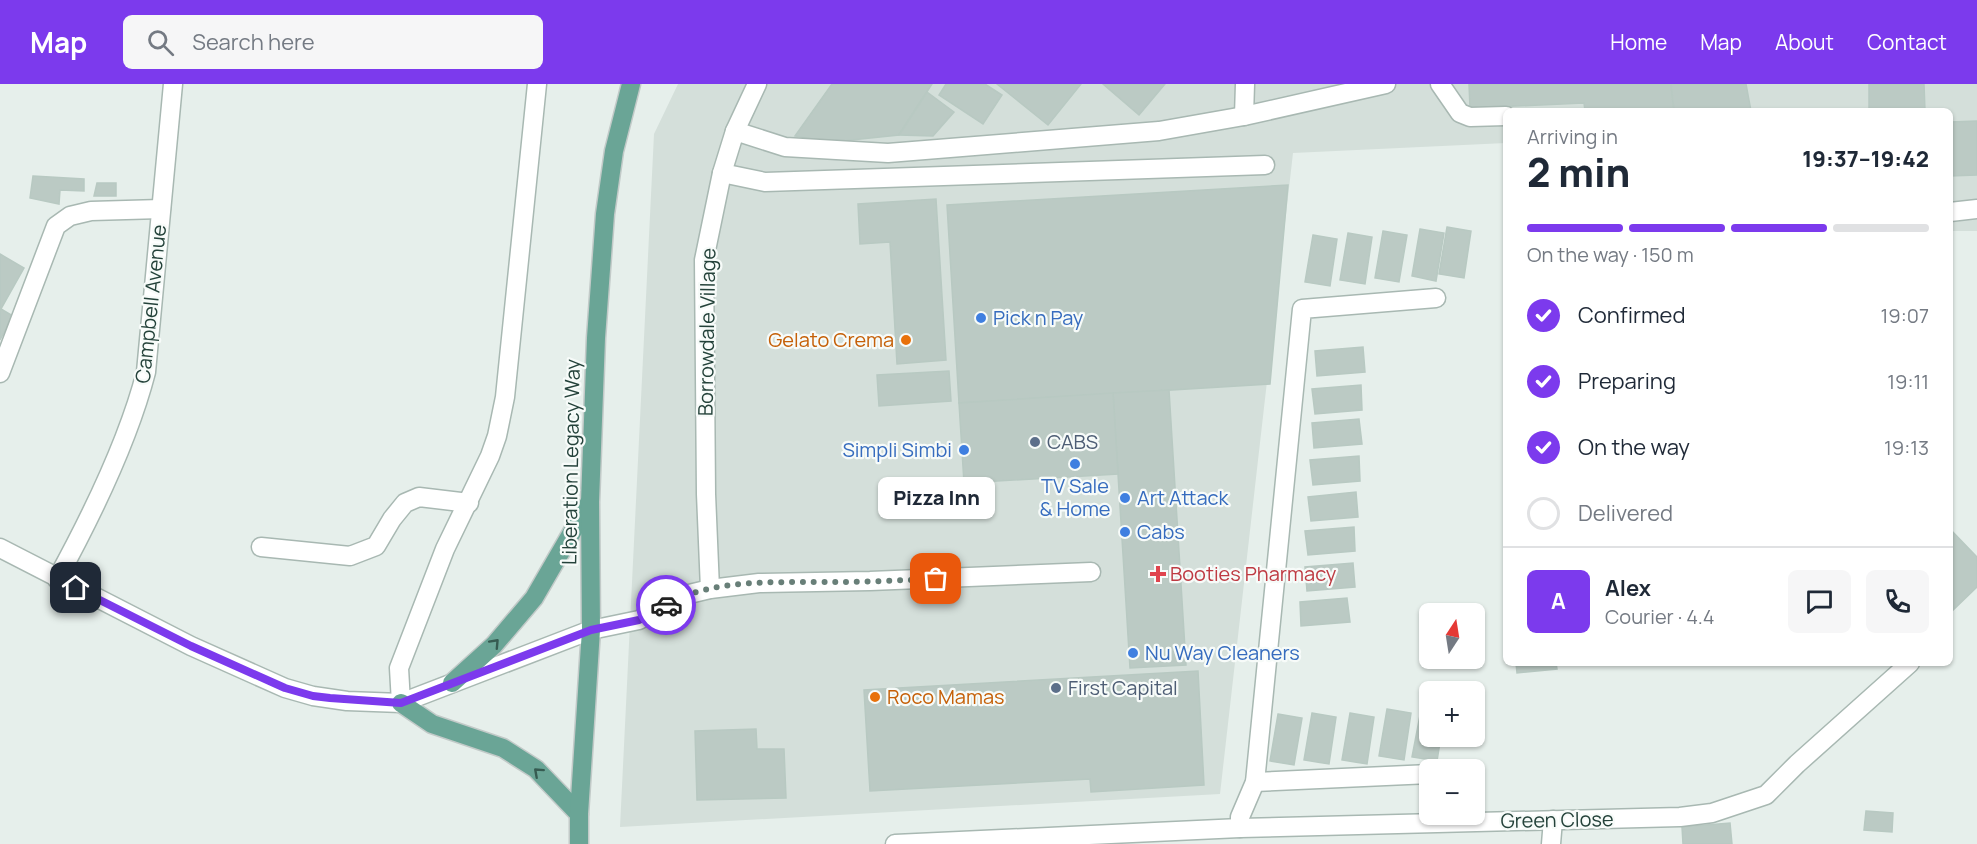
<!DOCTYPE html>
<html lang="en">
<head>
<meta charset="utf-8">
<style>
  body { margin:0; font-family:Manrope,sans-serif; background:#f6f6f7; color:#1f2937; height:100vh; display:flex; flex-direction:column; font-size:22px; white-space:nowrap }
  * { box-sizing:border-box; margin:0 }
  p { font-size:20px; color:#747a83 }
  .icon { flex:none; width:33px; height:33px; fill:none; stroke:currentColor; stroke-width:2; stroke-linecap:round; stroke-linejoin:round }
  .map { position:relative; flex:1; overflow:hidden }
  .panel { position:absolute; left:1503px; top:24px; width:450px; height:558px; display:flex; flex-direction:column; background:#fff; border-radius:9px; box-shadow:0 2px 4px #0004 }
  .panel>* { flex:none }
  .needle { width:39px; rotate:12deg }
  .buttons { position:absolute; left:1419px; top:519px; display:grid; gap:12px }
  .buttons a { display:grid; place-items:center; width:66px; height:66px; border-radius:9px; background:#fff; box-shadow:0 2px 4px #0004; font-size:30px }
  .pin { position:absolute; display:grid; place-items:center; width:51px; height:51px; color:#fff; margin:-26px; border-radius:12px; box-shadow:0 3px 9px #0006 }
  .courier { position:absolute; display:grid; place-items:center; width:60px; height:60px; margin:-30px; border:4px solid #7c3aed; border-radius:50%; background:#fff; color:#222; box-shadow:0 2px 8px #0007 }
  .bubble { position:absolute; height:42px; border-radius:9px; background:#fff; box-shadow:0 2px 4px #0004; font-size:20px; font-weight:800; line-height:42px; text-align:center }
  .summary em { font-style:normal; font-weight:800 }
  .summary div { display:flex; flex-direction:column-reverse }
  .summary { display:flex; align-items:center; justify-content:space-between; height:102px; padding:0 24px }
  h1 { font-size:39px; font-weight:800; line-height:45px }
  .bar { display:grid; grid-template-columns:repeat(4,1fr); gap:9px 6px; align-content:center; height:72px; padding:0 24px }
  .bar i { height:8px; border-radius:4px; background:#e0e1e3 }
  .bar .active { background:#7c3aed }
  .bar p { grid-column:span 4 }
  .line { display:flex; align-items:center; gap:15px; padding:0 24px; border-top:2px solid #e0e1e3 }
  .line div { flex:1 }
  .round { display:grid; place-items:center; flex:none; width:63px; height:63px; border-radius:9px; background:#f6f6f7 }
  ol { padding:0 24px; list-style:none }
  li { display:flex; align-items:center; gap:18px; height:66px }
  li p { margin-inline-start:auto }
  li .icon { padding:6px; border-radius:50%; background:#7c3aed; color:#fff; stroke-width:4 }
  li:last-child { color:#747a83 }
  li i { width:33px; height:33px; border:3px solid #e0e1e3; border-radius:50% }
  header { display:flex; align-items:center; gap:36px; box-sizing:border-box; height:84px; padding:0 30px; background:#7c3aed; color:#fff }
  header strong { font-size:28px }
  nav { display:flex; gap:33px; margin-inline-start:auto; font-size:21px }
  .search { width:420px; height:54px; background:#f6f6f7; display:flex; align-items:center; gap:15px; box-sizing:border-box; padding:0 21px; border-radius:9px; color:#747a83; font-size:22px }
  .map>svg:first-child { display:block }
  .built { fill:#d4dfda }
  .building { fill:#bbcac4; stroke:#b8c9c2; stroke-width:1.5 }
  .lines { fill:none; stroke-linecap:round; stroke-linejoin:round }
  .minor-casing { stroke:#a8b8b2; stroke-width:21 }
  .major-casing { stroke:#c2cac8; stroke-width:21 }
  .minor { stroke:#fff; stroke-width:18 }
  .major { stroke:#6aa596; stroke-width:18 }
  .oneway { stroke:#365b51 }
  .done { stroke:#687f78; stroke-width:6; stroke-dasharray:0 10.8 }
  .route { stroke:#7c3aed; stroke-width:8 }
  .shop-dot { fill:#3f7fe0; stroke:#f7fbf9; stroke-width:2 }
  .food-dot { fill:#e8710a; stroke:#f7fbf9; stroke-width:2 }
  .service-dot { fill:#5c6f8a; stroke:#f7fbf9; stroke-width:2 }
  .health-dot { fill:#e0444e; stroke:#f7fbf9; stroke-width:2 }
  .labels { text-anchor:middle; stroke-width:4.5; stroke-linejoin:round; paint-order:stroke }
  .street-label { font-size:20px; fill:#24423a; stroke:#f7fbf9 }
  .shop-label { font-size:20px; fill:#366cbe; stroke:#f7fbf9; text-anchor:start }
  .food-label { font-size:20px; fill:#c56008; stroke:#f7fbf9; text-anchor:end }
  .service-label { font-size:20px; fill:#4e5e75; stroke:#f7fbf9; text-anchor:start }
  .health-label { font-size:20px; fill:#be3a42; stroke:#f7fbf9; text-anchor:start }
</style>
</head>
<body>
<header>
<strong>Map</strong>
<div class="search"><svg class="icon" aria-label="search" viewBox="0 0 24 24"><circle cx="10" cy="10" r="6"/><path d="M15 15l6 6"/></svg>Search here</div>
<nav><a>Home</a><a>Map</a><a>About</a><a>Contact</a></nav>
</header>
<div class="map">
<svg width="1977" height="760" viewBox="0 0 1977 760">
  <rect width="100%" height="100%" fill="#e6efeb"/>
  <polygon class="built" points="678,0 1977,0 1977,147 1950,147 1950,27 1506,27 1506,59 1293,69 1220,710 620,743 654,50"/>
  <g class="building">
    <polygon points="832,0 932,0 899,51 832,58 795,52"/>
    <polygon points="946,0 985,0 1002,11 983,40 939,11"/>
    <polygon points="997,0 1081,0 1048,41"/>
    <polygon points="1103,0 1165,0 1139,31"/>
    <polygon points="1469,0 1671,0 1674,27 1585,27 1584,19 1470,24"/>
    <polygon points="1671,0 1746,0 1751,27 1674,27"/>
    <polygon points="1869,0 1924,0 1925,27 1869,27"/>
    <polygon points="927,8 954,28 933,52 899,51"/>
    <polygon points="1977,37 1977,91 1950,92 1950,38"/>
    <polygon points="33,92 84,95 84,107 60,106 59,120 30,114"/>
    <polygon points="97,99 116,99 116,112 94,112"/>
    <polygon points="1288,101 1270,300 959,319 947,121"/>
    <polygon points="936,115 946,276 897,280 890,158 860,160 858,120"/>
    <polygon points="1447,143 1471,147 1464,194 1439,190"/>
    <polygon points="1420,145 1444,149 1436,197 1412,192"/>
    <polygon points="1383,147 1407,151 1399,198 1375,194"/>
    <polygon points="1348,149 1372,153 1365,200 1340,196"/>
    <polygon points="1313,151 1337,155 1330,202 1305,198"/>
    <polygon points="0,170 24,184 1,225 13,232 0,256"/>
    <polygon points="1363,263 1365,288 1317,292 1315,267"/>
    <polygon points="949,287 951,317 879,322 877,291"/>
    <polygon points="1361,301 1362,326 1315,330 1312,305"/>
    <polygon points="1169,306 1186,581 1130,584 1113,309"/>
    <polygon points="1113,309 1118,390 964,399 959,319"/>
    <polygon points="1359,335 1362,360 1314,364 1312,339"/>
    <polygon points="1359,372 1360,397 1313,401 1310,376"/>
    <polygon points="1356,408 1358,433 1311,437 1308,413"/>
    <polygon points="1354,443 1355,467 1308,471 1305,447"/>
    <polygon points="1950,445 1977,473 1977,503 1950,529"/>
    <polygon points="1353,479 1355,503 1307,507 1305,483"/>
    <polygon points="1347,514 1350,538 1301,542 1300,518"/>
    <polygon points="1516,579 1556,579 1557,585 1517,589"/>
    <polygon points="1198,587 1204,701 1091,708 1090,695 870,707 864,606"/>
    <polygon points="1387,625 1411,629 1404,676 1379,672"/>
    <polygon points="1421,626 1430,627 1430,652 1441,652 1437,677 1412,673"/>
    <polygon points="1312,629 1336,633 1329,680 1304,676"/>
    <polygon points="1350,629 1374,633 1367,680 1342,676"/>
    <polygon points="1278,630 1302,634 1294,681 1270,677"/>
    <polygon points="756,645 757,665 784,665 786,714 697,716 695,647"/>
    <polygon points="1866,727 1893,729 1892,748 1864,746"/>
    <polygon points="1730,739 1732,760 1683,760 1682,743"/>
  </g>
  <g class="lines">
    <g class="minor-casing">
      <g id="minor">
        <polyline points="1440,0 1460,29 1470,33 1506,32"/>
        <polyline points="1244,32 1245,0"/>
        <polyline points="735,47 785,63 888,69 1159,47 1244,32 1386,0"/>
        <polyline points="722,89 765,98 1265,81"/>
        <polyline points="1950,128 1977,125"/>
        <polyline points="0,289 56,142 70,132 91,127 161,125"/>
        <polyline points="261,463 350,472 376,462 392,435 405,419 419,413 469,419"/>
        <polyline points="0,464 191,562 285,604 313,612 347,617 401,619 591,546 639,536 681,512 710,505 759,499 870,497 1091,488"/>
        <path d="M57,495C92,431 128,358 146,288L173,0"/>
        <polyline points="710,505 706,410 704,176 722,89 735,47 757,0"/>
        <polyline points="401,619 399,584 445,465 490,372 497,352 505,313 537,0"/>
        <polyline points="1255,698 1430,690"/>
        <polyline points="1240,744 1240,733 1255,698 1302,225 1436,214"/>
        <polyline points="895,760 1240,744 1680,733 1712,729 1766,711 1797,680 1910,579"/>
        <polyline points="1551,760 1553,736"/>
      </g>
    </g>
    <g class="major-casing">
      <g id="major">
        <polyline points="452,599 494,561 534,514 589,419"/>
        <polyline points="401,619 432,640 503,664 536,685 579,730"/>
        <polyline points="579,760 579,730 591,546 590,418 596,254 605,130 614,67 631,0"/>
      </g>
    </g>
    <use href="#minor" class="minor"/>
    <use href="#major" class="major"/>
  </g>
  <defs><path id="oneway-chevron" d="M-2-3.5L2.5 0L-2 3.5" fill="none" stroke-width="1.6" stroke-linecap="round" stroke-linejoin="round" transform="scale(1.5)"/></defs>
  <g class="oneway">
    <use href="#oneway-chevron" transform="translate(495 559) rotate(-47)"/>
    <use href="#oneway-chevron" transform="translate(538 688) rotate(-138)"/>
  </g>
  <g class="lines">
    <path class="done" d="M666,521C713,493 782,499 836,498C869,498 903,496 936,495"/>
    <polyline class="route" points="76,504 191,562 285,604 313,612 330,614 401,619 591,546 639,536 666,521"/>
  </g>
  <g class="shop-dot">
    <circle cx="981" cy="234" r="6"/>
    <circle cx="964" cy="366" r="6"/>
    <circle cx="1075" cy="380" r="6"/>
    <circle cx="1125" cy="414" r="6"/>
    <circle cx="1125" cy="448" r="6"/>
    <circle cx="1133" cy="569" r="6"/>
  </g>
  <g class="food-dot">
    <circle cx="906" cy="256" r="6"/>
    <circle cx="875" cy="613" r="6"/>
  </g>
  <g class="service-dot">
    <circle cx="1035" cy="358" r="6"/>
    <circle cx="1056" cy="604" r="6"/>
  </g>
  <path class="health-dot" d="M1155 481h6v6h6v6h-6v6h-6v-6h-6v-6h6z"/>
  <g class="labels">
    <g class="street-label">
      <text transform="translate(151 220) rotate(-84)" y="7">Campbell Avenue</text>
      <text transform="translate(707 248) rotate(-89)" y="7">Borrowdale Village</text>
      <text transform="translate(571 378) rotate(-89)" y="7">Liberation Legacy Way</text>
      <text transform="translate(1557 736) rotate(-1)" y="7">Green Close</text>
    </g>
    <g class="shop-label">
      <text x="993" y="241">Pick n Pay</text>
      <text x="952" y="373" text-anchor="end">Simpli Simbi</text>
      <text x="1075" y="409" text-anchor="middle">TV Sale<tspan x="1075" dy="23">&amp; Home</tspan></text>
      <text x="1137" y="421">Art Attack</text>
      <text x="1137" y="455">Cabs</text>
      <text x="1145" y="576">Nu Way Cleaners</text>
    </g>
    <g class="food-label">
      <text x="894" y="263">Gelato Crema</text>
      <text x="887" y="620" text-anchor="start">Roco Mamas</text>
    </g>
    <g class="service-label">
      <text x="1047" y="365">CABS</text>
      <text x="1068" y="611">First Capital</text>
    </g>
    <g class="health-label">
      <text x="1170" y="497">Booties Pharmacy</text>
    </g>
  </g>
</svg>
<div class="buttons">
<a><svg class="needle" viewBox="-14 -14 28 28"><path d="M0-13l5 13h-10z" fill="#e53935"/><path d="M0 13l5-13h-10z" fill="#747a83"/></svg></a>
<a>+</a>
<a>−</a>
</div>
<div class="pin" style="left:936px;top:495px;background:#ea580c"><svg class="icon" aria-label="bag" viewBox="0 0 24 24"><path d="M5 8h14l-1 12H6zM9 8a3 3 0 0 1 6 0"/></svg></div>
<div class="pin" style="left:76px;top:504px;background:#1f2937"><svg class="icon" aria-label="home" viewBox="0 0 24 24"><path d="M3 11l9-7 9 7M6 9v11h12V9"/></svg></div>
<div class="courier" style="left:666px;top:521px"><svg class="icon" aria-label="car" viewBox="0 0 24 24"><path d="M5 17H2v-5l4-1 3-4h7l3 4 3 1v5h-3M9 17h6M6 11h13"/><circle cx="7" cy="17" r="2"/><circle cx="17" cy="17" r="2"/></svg></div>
<div class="bubble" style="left:878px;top:393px;width:117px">Pizza Inn</div>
<section class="panel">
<div class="summary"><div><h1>2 min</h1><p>Arriving in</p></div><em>19:37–19:42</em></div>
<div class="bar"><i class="active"></i><i class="active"></i><i class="active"></i><i></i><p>On the way · 150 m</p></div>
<ol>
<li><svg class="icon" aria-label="check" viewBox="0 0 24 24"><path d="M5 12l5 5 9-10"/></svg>Confirmed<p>19:07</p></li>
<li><svg class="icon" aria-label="check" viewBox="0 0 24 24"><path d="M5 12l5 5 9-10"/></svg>Preparing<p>19:11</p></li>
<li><svg class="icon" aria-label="check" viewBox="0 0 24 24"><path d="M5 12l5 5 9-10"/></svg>On the way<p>19:13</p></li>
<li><i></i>Delivered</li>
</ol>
<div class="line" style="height:108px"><b class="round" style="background:#7c3aed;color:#fff">A</b><div><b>Alex</b><p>Courier · 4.4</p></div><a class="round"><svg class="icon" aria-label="chat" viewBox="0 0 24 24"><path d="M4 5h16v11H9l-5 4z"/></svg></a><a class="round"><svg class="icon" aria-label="phone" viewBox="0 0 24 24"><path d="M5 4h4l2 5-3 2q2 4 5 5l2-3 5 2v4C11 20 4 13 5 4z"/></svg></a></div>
</section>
</div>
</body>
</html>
